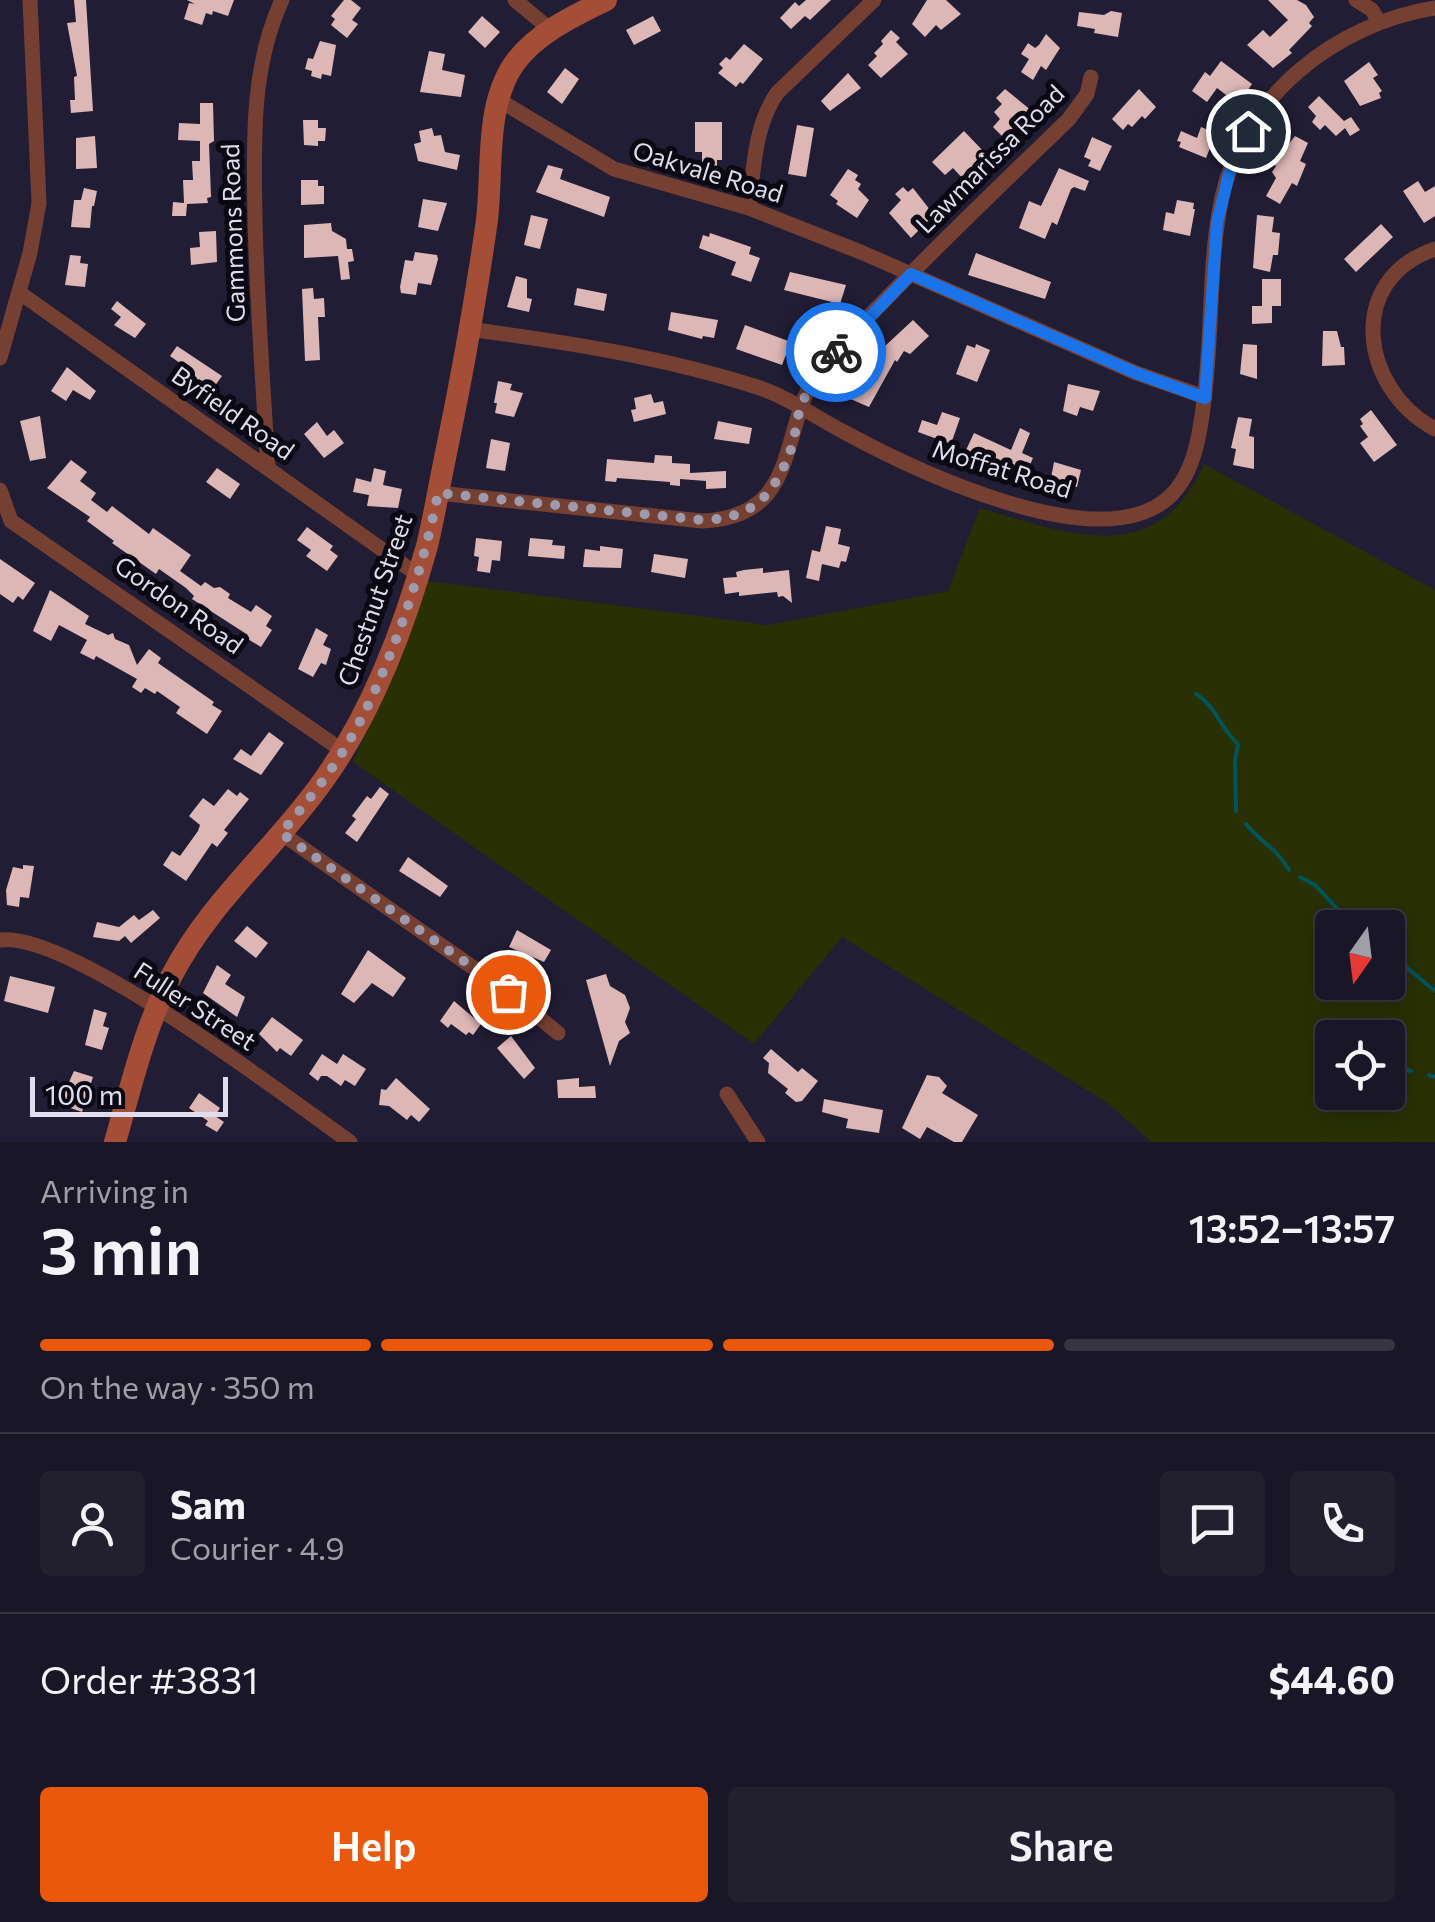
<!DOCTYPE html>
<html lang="en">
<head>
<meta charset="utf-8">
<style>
  body { margin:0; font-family:Commissioner,sans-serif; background:#221f2f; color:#f1f3f6; height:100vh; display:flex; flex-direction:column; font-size:38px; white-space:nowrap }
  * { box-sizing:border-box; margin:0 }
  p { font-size:32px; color:#9f9fa7 }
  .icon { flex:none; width:55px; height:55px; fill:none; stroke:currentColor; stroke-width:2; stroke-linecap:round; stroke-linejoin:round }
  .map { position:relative; height:1142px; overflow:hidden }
  .side { display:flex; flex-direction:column; background:#191627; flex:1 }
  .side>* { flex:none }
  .needle { width:65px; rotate:194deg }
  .tools { position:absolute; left:1315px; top:910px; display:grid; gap:20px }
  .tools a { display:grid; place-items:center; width:90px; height:90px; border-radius:10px; background:#191627; box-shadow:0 5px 25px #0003,0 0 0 2px #373544; font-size:50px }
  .scale { position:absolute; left:30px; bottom:25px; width:198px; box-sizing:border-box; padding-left:10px; border:5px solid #dfdded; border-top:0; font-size:28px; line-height:35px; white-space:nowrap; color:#dfdded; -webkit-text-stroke:8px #0a0913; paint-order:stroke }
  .pin { position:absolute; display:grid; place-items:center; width:85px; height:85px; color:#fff; margin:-42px; border:5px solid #fff; border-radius:50%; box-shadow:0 2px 10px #0007 }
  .courier { position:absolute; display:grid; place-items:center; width:100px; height:100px; margin:-50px; border:8px solid #1a73e8; border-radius:50%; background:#fff; color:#222; box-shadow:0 2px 12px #0007 }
  .overview em { font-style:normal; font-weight:600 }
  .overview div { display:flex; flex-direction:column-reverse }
  .overview { display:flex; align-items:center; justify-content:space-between; height:170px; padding:0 40px }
  h1 { font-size:65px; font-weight:600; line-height:75px }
  .bar { display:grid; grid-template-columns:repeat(4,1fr); gap:15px 10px; align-content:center; height:120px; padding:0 40px }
  .bar i { height:12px; border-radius:8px; background:#373544 }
  .bar .current { background:#ea580c }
  .bar p { grid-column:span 4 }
  .line { display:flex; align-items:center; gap:25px; padding:0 40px; border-top:2px solid #373544 }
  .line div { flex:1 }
  .round { display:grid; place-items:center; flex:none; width:105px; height:105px; border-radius:10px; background:#221f2f }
  .primary-button { display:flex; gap:20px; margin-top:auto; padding:20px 40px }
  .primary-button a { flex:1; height:115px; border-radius:10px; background:#ea580c; color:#fff; font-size:40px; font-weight:600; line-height:115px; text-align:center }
  .primary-button a+a { background:#221f2f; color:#f1f3f6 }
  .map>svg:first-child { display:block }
  .green { fill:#283004; fill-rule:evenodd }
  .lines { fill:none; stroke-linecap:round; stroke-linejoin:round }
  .stream { stroke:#00545a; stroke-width:4 }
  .building { fill:#ddb7b6 }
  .street { stroke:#753f31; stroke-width:15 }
  .secondary { stroke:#a44d37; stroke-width:22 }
  .done { stroke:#9c9aac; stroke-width:10; stroke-dasharray:0 18 }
  .route { stroke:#1a73e8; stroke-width:12 }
  .labels { text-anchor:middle; stroke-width:10; stroke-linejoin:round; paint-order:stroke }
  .street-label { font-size:25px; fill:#dfdded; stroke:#0a0913 }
</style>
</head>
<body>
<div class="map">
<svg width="1435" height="1142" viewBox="0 0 1435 1142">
  <rect width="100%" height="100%" fill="#211d34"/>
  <path class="green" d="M1204,464L1435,590V1142H1152L1106,1102L842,937L754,1044L353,762L406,644L428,581L768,625L948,591L980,508C1069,534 1157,570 1204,464ZM1332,928H1388V982H1332ZM1332,1038H1388V1092H1332Z"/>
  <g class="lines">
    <g class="stream">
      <path d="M1196,694C1217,707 1220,728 1238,744L1235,760L1236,811"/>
      <path d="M1246,824C1262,844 1275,846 1289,870"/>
      <polyline points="1300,877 1315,885 1344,916 1364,928"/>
      <polyline points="1388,952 1435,991"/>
      <polyline points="1388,1065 1411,1071"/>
      <polyline points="1429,1075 1435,1077"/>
    </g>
  </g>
  <g class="building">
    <polygon points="74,0 86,0 93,111 71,113 70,100 75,100 74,77 77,76 67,23 76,22"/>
    <polygon points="187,0 234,0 228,16 213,11 212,15 206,13 202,25 184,19 189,3 195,4"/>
    <polygon points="344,0 351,0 361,8 352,20 358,24 347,38 331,25 335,19 331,16"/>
    <polygon points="806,0 831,0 810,20 805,16 791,29 780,18 795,2 799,6"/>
    <polygon points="927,0 946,0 961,14 941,30 936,25 925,37 912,24"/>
    <polygon points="1268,0 1297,0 1306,5 1314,17 1309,23 1312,26 1289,50 1292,53 1273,68 1247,45 1263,30 1270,37 1288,20"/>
    <polygon points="1111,11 1122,13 1118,37 1094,33 1095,29 1077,26 1079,12 1104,15"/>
    <polygon points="482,16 500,32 485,48 468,32"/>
    <polygon points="653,16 661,31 634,45 626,30"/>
    <polygon points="891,30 900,38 896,42 908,54 881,78 868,65 877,56 874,53 883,44 881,41"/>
    <polygon points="1046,34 1060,48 1046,70 1041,66 1033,80 1021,72 1029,59 1021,54 1028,43 1035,48 1039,45"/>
    <polygon points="320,41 336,45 331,76 322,74 321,79 311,76 312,71 305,69 308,58 313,59"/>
    <polygon points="744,44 763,59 743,84 740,82 736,87 718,73 723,68 719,64 726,57 730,60"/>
    <polygon points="429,51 445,54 442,70 465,75 461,97 420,92"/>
    <polygon points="1221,61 1252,84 1238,104 1217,88 1207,102 1192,91 1205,72 1210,76"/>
    <polygon points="1369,62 1378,75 1373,78 1382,91 1379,93 1381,98 1360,106 1344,81"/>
    <polygon points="565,68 579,79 562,104 547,92"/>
    <polygon points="848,73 861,88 830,111 821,101"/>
    <polygon points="1005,89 1032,111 1003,137 993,127 1000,119 994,112 1002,104 996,98"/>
    <polygon points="1139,89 1156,107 1145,119 1142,116 1132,127 1128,124 1123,130 1112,119"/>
    <polygon points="1319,96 1344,121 1351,117 1360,130 1350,136 1345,128 1336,136 1325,125 1320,130 1312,122 1316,116 1308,107"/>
    <polygon points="200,103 213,103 214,141 209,144 211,197 207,198 208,203 187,204 186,216 172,216 173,202 184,203 183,180 193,180 192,161 200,161 200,141 178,140 179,123 200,124"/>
    <polygon points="303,120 318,120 318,128 326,128 325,141 318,141 318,146 304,145"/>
    <polygon points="695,122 722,122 722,160 717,160 717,166 702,166 702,152 695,152"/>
    <polygon points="797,125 814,128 806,177 788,174"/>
    <polygon points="1201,127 1216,133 1206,158 1179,147 1181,142 1177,141 1181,131 1197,138"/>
    <polygon points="432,128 434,136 441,135 445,152 460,155 457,170 418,161 414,144 421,142 419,131"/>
    <polygon points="964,131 985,153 976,162 980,165 964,180 953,168 945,175 932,162"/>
    <polygon points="95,136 97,168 76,169 76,138"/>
    <polygon points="1295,136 1308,143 1300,161 1306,164 1297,186 1292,183 1280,204 1266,196 1276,178 1272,172 1276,166 1273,164"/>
    <polygon points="1092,137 1112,146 1100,171 1088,166 1091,160 1084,157"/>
    <polygon points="548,165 563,169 560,179 610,197 604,217 536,192"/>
    <polygon points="1059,168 1089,181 1085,191 1074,187 1071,189 1057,225 1052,222 1045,239 1019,228 1029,201 1041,206"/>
    <polygon points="848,169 858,175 855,180 861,184 858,189 869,200 857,218 836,204 838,201 830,195"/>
    <polygon points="301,180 318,180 318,186 324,186 324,204 301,205"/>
    <polygon points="1418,181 1425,192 1435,186 1435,216 1424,223 1403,191"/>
    <polygon points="903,187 908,192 913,188 934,215 911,238 889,213 901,200 895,194"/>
    <polygon points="84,188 97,191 94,206 92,206 90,228 71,227 74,200 81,200"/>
    <polygon points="423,199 447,203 438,231 418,227"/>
    <polygon points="1177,200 1194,203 1193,209 1195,209 1190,236 1163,230 1166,212 1174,214"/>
    <polygon points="531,215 548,219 540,249 524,245"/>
    <polygon points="1257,215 1274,217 1272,232 1280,233 1278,255 1273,255 1270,272 1253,268"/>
    <polygon points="331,223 332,231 346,239 347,249 352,249 354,261 348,262 350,279 341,280 338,256 304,258 304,225"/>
    <polygon points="1381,224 1393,237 1356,272 1344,259"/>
    <polygon points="216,231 217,262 191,265 190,248 200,247 199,232"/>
    <polygon points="710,233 751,247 749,254 760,258 751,282 731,275 736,262 699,248 703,235 709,237"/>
    <polygon points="415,252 437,255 438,259 431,285 418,283 416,295 401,293 400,287 405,260 413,261"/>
    <polygon points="976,253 1051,282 1045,299 968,275"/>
    <polygon points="70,255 81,256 80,263 88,264 85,287 65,285"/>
    <polygon points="790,272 846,285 840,304 784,290"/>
    <polygon points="516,276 527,279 527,298 532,299 529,312 507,307"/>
    <polygon points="1262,279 1281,279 1281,306 1272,306 1272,323 1252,324 1252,306 1262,306"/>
    <polygon points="313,288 314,299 324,298 325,317 318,317 320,360 305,361 302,289"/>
    <polygon points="577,288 607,294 604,311 574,305"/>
    <polygon points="117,301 146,324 135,338 114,325 121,317 111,309"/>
    <polygon points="671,312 718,320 714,338 703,336 702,339 668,330"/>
    <polygon points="913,320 929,336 910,354 904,351 897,362 895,360 869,407 846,397 856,380 863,384 886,350 884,347"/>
    <polygon points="745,325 791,342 782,365 736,349"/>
    <polygon points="1323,331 1337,331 1341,347 1344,347 1345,365 1322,366"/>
    <polygon points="976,344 990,350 977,382 956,374 967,345 975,348"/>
    <polygon points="1243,344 1257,345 1257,379 1240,374"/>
    <polygon points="177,346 222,376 214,387 207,383 204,387 183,373 187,368 170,356"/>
    <polygon points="67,367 96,391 90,400 73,390 66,401 51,391"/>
    <polygon points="498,381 512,384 510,390 523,393 514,417 495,413 497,403 494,403"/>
    <polygon points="1068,384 1100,391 1093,411 1080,407 1077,416 1063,411"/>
    <polygon points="651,394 654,403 663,401 666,414 634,422 631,410 636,409 634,398"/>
    <polygon points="1371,410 1397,445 1374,462 1360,443 1368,437 1360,426 1363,424 1360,419"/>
    <polygon points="942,412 960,418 951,444 918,432 922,420 937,425"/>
    <polygon points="40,416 46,458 30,461 20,421"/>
    <polygon points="1238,417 1252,419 1249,436 1254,437 1254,469 1233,465 1236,449 1231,448"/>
    <polygon points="718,421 752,428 749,444 714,439"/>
    <polygon points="317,422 327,436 334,430 344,443 324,458 304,434"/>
    <polygon points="1020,428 1030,433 1022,453 1033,458 1026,474 966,450 974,433 1011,450"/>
    <polygon points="491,439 510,443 505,471 486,468"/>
    <polygon points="655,455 672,456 672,463 690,464 690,473 726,471 726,488 706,489 706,481 680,479 680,486 670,485 670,482 617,478 616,482 605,481 607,459 654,463"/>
    <polygon points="71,460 87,472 80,481 96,493 91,500 107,512 112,506 149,534 153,528 191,555 180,571 201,586 205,582 214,588 220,587 230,594 228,598 251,612 256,605 272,616 266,626 272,630 261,647 246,638 248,635 192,599 194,596 186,588 159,569 156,574 112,543 114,541 87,521 90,517 47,488"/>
    <polygon points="1054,462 1081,470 1077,487 1050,483"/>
    <polygon points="217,468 240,484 230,499 206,482"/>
    <polygon points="374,468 386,471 383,485 402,489 398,508 367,506 369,495 353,492 356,478 371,482"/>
    <polygon points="826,526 841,529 838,544 850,547 846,562 841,561 839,568 822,564 819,581 806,578 812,550 820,552"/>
    <polygon points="307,527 333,546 330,550 338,556 327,571 306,556 311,550 297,540"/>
    <polygon points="476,538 502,541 500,561 492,560 490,573 477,571 479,557 474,556"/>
    <polygon points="530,538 553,540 552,545 565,546 564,559 528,556"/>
    <polygon points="600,546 623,549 621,568 583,567 585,549 600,551"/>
    <polygon points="654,554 688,559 685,578 651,572"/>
    <polygon points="0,559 35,583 23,600 18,596 13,603 0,594"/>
    <polygon points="763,568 763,573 789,570 792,603 783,596 778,597 777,592 739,596 739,592 725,594 723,578 737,577 736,572 744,570"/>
    <polygon points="50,590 89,616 85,624 108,635 113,633 115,639 129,645 137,665 149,649 161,658 158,663 214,702 212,705 222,711 207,734 176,713 180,707 157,691 155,694 145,688 141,693 132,687 137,679 96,656 94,660 80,653 87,640 59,625 51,641 33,631"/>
    <polygon points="316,628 328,635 323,645 331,649 326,665 321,663 313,677 298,669"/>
    <polygon points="269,732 284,743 261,775 233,759 241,749 251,756"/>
    <polygon points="380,787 389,794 357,842 345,833 356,819 352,816 367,796 371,799"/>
    <polygon points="228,789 237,796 240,792 249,799 224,830 228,833 217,847 212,843 186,881 163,865 172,851 180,856 198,831 200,825 189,816 203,798 214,806"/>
    <polygon points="408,857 448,886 440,897 399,871"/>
    <polygon points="23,865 34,866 29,898 20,897 19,907 7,905 6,890 13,867 23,869"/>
    <polygon points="153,910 160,918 131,943 125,936 119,941 93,937 97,922 119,927 134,915 139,920"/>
    <polygon points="247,926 268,943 256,958 234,941"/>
    <polygon points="517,930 551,950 544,962 509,947"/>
    <polygon points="368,950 406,978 393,997 372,983 354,1003 341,994"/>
    <polygon points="217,965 231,975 225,984 245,997 237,1017 203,993"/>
    <polygon points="606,974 610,986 625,995 630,1008 625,1022 630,1033 619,1041 610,1066 586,980"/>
    <polygon points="10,976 55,987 48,1013 4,1001"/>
    <polygon points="454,1001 481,1024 473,1035 469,1032 466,1035 451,1024 448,1028 440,1021"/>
    <polygon points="94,1009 107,1013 103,1026 109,1028 102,1050 85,1045"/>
    <polygon points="272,1017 303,1040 291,1056 280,1048 277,1052 259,1034"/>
    <polygon points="511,1036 535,1068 524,1079 497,1048"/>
    <polygon points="771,1049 798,1072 802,1068 818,1081 802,1101 796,1102 785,1093 788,1089 768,1073 769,1063 763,1058"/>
    <polygon points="322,1054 337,1064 343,1054 366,1069 355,1086 345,1080 341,1086 327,1076 321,1076 318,1081 309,1074"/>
    <polygon points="74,1071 93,1077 82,1112 59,1104"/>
    <polygon points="927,1075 939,1077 947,1086 942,1093 978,1115 962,1142 954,1142 927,1127 920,1139 902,1128"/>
    <polygon points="396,1078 430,1109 419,1122 411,1115 407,1120 389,1106 379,1105 381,1089 386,1090"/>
    <polygon points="579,1078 579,1087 595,1086 596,1098 558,1098 557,1080"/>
    <polygon points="199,1093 220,1108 215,1116 224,1122 217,1132 205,1125 208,1121 189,1108"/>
    <polygon points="824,1099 883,1110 879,1133 846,1128 848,1119 822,1112"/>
  </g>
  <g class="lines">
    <g class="street">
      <polyline points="515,0 551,30"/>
      <polyline points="1356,0 1372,10 1379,22"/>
      <polyline points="499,100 614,169 749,208 863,253 1136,373 1205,397"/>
      <path d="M749,208C754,168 754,127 777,93L874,0"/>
      <path d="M1435,249C1345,279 1360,389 1435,429"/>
      <polyline points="20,293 418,575"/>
      <path d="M468,329C566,342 663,357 757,387C788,397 815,417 844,432C914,470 1091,555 1163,502C1194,480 1200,434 1204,400C1213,333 1208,262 1222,197C1244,95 1336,24 1435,8"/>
      <polyline points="0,358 30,253 39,203 30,0"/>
      <path d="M268,468C263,385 257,303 255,220C254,146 250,69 282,0"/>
      <polyline points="0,490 11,521 343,751"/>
      <path d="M438,493L702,521C804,517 777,427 821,367C838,343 864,322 884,301C944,239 1007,179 1069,119L1087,94L1091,77"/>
      <polyline points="281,833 508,992 558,1033"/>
      <path d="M0,940C70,931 285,1096 350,1142"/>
      <polyline points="727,1094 758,1142"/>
    </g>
    <path class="secondary" d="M115,1142C131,1087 144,1029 171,977C209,902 275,849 323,781C371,714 405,625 427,546C434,517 439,487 445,458C461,381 475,304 486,227C494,176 483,109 514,64C535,34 573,16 606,0"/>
  </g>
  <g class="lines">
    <path class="done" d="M508,992L281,833C303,807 324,781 342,753C385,684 423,573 438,493L702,520C752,519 774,496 791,449C796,435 796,418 802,404C810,384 821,367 836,352"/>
    <polyline class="route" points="836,352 911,274 1136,373 1205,398 1217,223 1229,174 1248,131"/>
  </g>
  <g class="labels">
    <g class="street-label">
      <text transform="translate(990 159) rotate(-45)" y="9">Lawmarissa Road</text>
      <text transform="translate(708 172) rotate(17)" y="9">Oakvale Road</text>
      <text transform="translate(233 233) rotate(-92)" y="9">Gammons Road</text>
      <text transform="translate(233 413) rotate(35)" y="9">Byfield Road</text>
      <text transform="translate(1002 469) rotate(17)" y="9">Moffat Road</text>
      <text transform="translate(375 600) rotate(-71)" y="9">Chestnut Street</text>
      <text transform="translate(179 605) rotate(35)" y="9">Gordon Road</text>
      <text transform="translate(195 1006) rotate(33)" y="9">Fuller Street</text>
    </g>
  </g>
</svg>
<div class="tools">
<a><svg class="needle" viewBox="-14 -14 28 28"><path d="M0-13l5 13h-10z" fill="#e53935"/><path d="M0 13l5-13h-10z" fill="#9f9fa7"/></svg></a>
<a><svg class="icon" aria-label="locate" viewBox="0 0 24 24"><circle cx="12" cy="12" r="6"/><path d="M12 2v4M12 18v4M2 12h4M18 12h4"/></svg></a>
</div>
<div class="scale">100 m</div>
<div class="pin" style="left:508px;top:992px;background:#ea580c"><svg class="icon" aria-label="bag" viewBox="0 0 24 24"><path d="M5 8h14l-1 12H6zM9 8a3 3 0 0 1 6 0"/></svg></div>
<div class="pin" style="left:1248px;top:131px;background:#1f2937"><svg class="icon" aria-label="home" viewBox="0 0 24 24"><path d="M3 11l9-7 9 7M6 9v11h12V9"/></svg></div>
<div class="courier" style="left:836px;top:352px"><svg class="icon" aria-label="bike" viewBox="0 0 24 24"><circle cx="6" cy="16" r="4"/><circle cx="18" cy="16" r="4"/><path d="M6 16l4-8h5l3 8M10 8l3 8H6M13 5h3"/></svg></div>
</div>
<section class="side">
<div class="overview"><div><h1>3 min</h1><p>Arriving in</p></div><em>13:52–13:57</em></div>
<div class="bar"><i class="current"></i><i class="current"></i><i class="current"></i><i></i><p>On the way · 350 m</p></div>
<div class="line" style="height:180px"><a class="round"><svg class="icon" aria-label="person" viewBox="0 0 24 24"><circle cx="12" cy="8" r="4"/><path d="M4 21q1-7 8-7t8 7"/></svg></a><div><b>Sam</b><p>Courier · 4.9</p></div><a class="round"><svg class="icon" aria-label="chat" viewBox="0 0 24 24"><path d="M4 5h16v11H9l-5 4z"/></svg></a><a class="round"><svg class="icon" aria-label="phone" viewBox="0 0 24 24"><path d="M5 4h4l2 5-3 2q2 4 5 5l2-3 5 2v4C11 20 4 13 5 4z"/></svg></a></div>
<div class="line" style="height:130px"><div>Order #3831</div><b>$44.60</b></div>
<div class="primary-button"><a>Help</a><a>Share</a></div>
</section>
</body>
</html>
